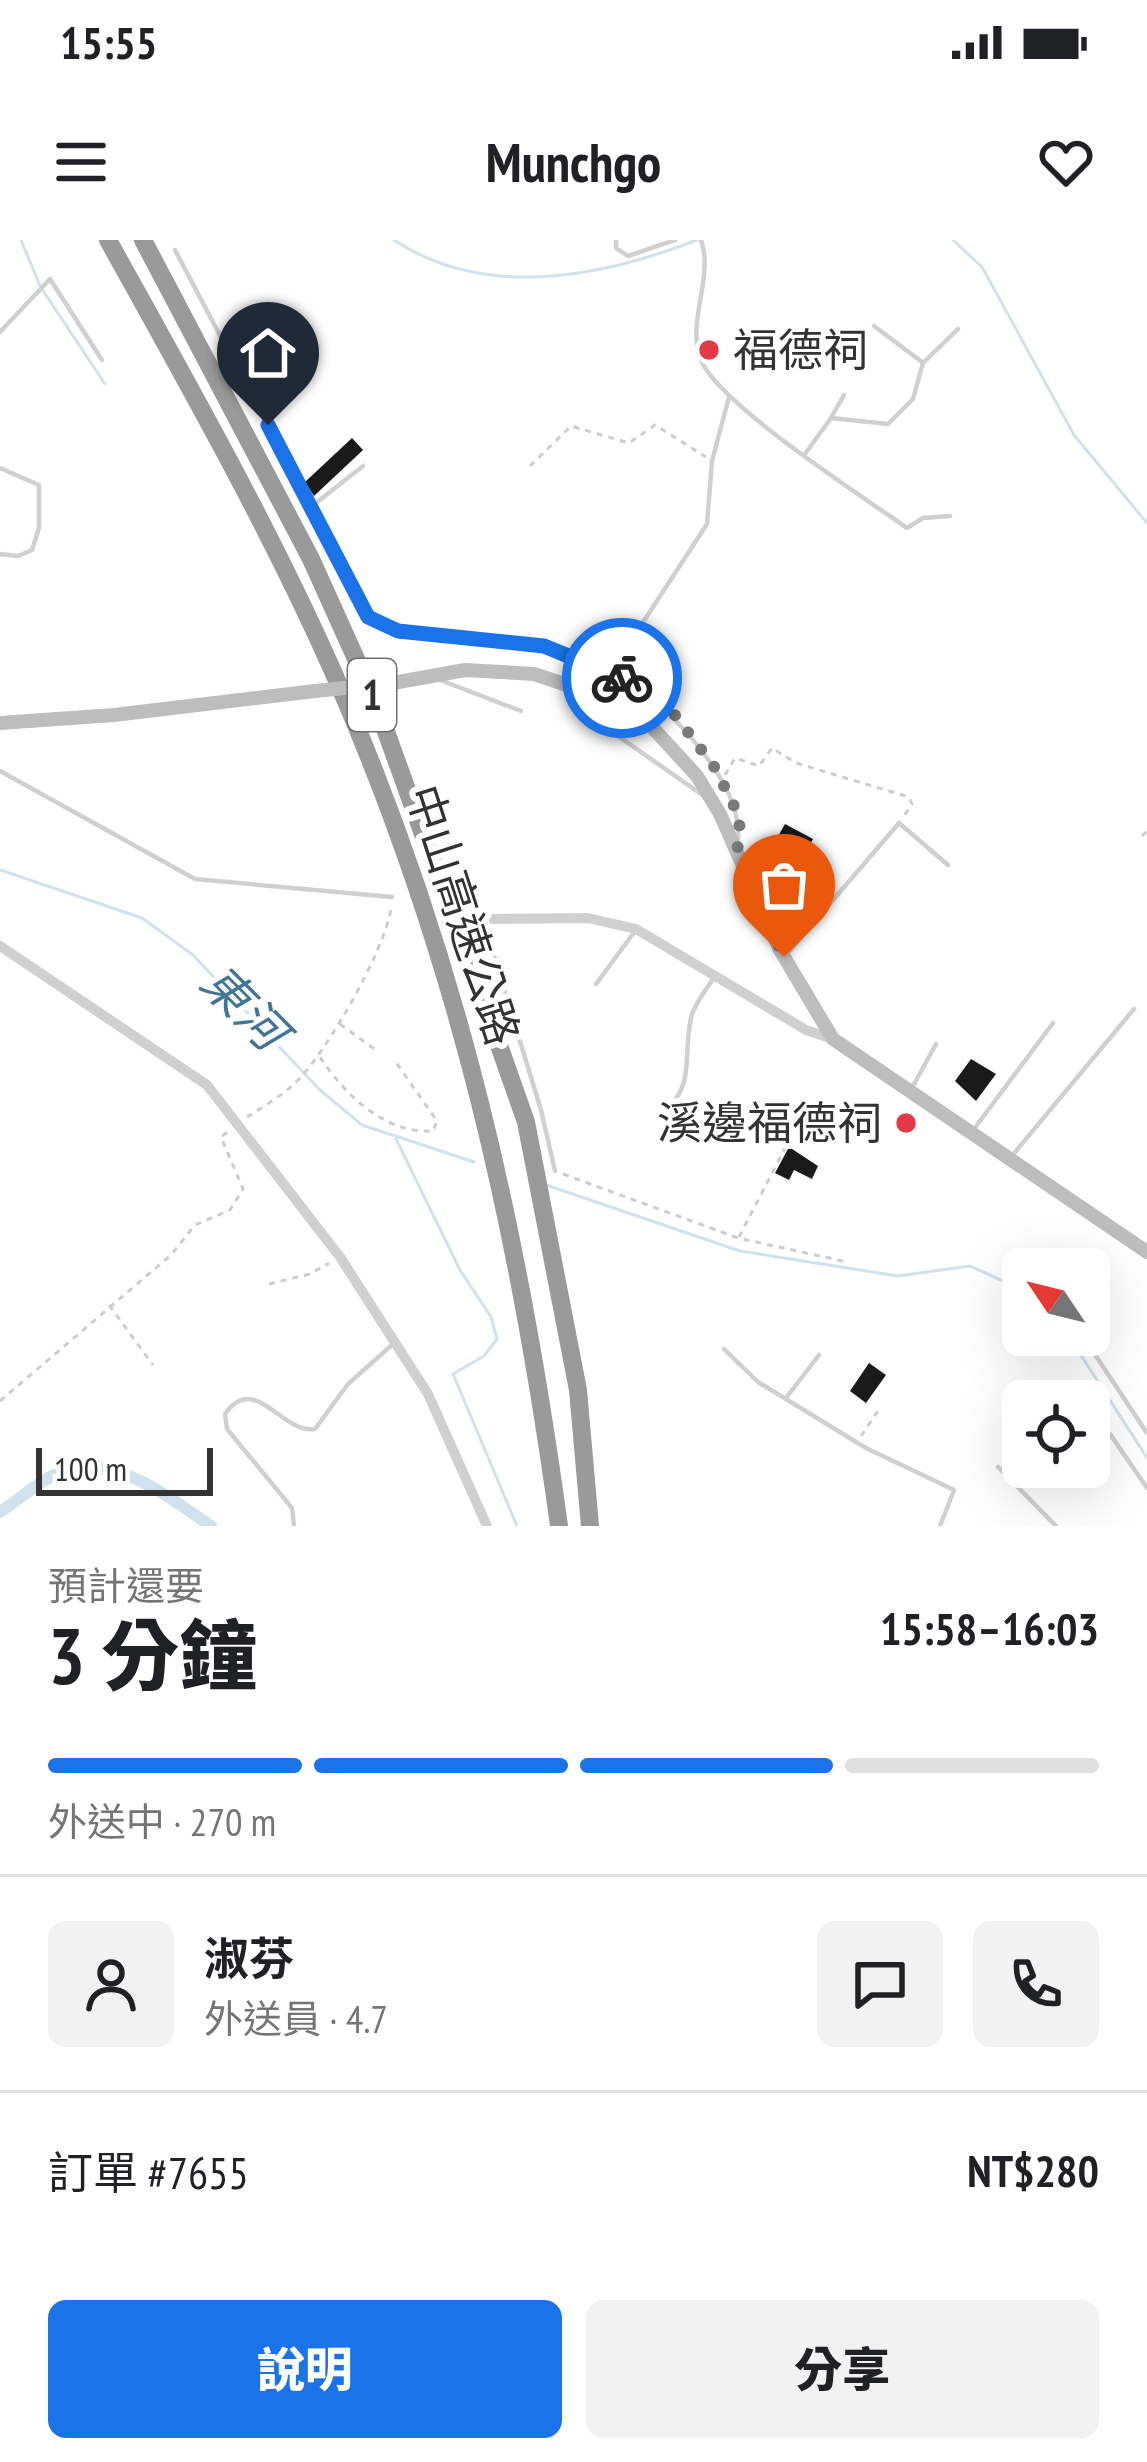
<!DOCTYPE html>
<html lang="zh-TW">
<head>
<meta charset="utf-8">
<style>
  body { margin:0; font-family:"PT Sans Narrow","Noto Sans TC",sans-serif; background:#f2f2f2; color:#202124; height:100vh; display:flex; flex-direction:column; font-size:45px; white-space:nowrap }
  * { box-sizing:border-box; margin:0 }
  p { font-size:39px; color:#757577 }
  .icon { flex:none; width:66px; height:66px; fill:none; stroke:currentColor; stroke-width:2; stroke-linecap:round; stroke-linejoin:round }
  .map { position:relative; height:1286px; overflow:hidden }
  .panel { display:flex; flex-direction:column; background:#fff; flex:1 }
  .panel>* { flex:none }
  .needle { width:78px; rotate:305deg }
  .buttons { position:absolute; left:1002px; top:1008px; display:grid; gap:24px }
  .buttons a { display:grid; place-items:center; width:108px; height:108px; border-radius:18px; background:#fff; box-shadow:0 12px 48px #0002; font-size:60px }
  .scale { position:absolute; left:36px; bottom:30px; width:177px; box-sizing:border-box; padding-left:12px; border:6px solid #333; border-top:0; font-size:33px; line-height:42px; white-space:nowrap; color:#333; -webkit-text-stroke:9px #fff; paint-order:stroke }
  .pin { position:absolute; display:grid; place-items:center; width:102px; height:102px; color:#fff; margin:-123px -51px; border-radius:50% 50% 50% 0; rotate:-45deg; box-shadow:0 0 12px #0007 }
  .pin .icon { rotate:45deg }
  .courier { position:absolute; display:grid; place-items:center; width:120px; height:120px; margin:-60px; border:9px solid #1a73e8; border-radius:50%; background:#fff; color:#222; box-shadow:0 3px 15px #0007 }
  .headline em { font-style:normal; font-weight:800 }
  .headline div { display:flex; flex-direction:column-reverse }
  .headline { display:flex; align-items:center; justify-content:space-between; height:204px; padding:0 48px }
  h1 { font-size:78px; font-weight:800; line-height:90px }
  .bar { display:grid; grid-template-columns:repeat(4,1fr); gap:18px 12px; align-content:center; height:144px; padding:0 48px }
  .bar i { height:15px; border-radius:9px; background:#e0e0e0 }
  .bar .on { background:#1a73e8 }
  .bar p { grid-column:span 4 }
  .line { display:flex; align-items:center; gap:30px; padding:0 48px; border-top:3px solid #e0e0e0 }
  .line div { flex:1 }
  .round { display:grid; place-items:center; flex:none; width:126px; height:126px; border-radius:18px; background:#f2f2f2 }
  .primary-button { display:flex; gap:24px; margin-top:auto; padding:24px 48px }
  .primary-button a { flex:1; height:138px; border-radius:18px; background:#1a73e8; color:#fff; font-size:48px; font-weight:800; line-height:138px; text-align:center }
  .primary-button a+a { background:#f2f2f2; color:#202124 }
  .status { display:flex; justify-content:space-between; align-items:center; height:84px; padding:0 60px; background:#fff; direction:ltr }
  .status svg { height:33px; fill:currentColor }
  header { display:flex; justify-content:space-between; align-items:center; height:156px; padding:0 48px; background:#fff; font-size:54px; font-weight:800 }
  .map>svg:first-child { display:block }
  .lines { fill:none; stroke-linecap:round; stroke-linejoin:round }
  .stream { stroke:#cfe2ee; stroke-width:3 }
  .canal { stroke:#cfe2ee; stroke-width:12 }
  .building { fill:#1a1a1a }
  .path { stroke:#cdcdcd; stroke-width:3; stroke-dasharray:6 6; stroke-linecap:butt }
  .lane { stroke:#d0d0d0; stroke-width:4.5 }
  .street { stroke:#d0d0d0; stroke-width:10 }
  .secondary { stroke:#bdbdbd; stroke-width:14 }
  .highway { stroke:#9a9a9a; stroke-width:18 }
  .secondary-bridge { stroke:#bdbdbd; stroke-width:14 }
  .done { stroke:#7a7a7a; stroke-width:12; stroke-dasharray:0 21.6 }
  .route { stroke:#1a73e8; stroke-width:15 }
  .poi-dot { fill:#e63946; stroke:#fff; stroke-width:4.5 }
  .labels { text-anchor:middle; stroke-width:12; stroke-linejoin:round; paint-order:stroke }
  .shield { fill:#fff; stroke:#707070; stroke-width:3 }
  .shield-label { font-size:42px; font-weight:bold; fill:#333 }
  .poi-label { font-size:45px; fill:#333; stroke:#fff; text-anchor:start }
  .street-label { font-size:45px; fill:#333; stroke:#fff }
  .water-label { font-size:48px; font-style:italic; fill:#3f7597; stroke:#fff }
</style>
</head>
<body>
<div class="status"><b>15:55</b><svg viewBox="0 0 49 12"><path d="M0 12V9h3v3zM5 12V6h3v6zM10 12V3h3v9zM15 12V0h3v12zM26 1h20v11H26zM47 4h2v5h-2z"/></svg></div>
<header><svg class="icon" aria-label="menu" viewBox="0 0 24 24"><path d="M4 6h16M4 12h16M4 18h16"/></svg>Munchgo<svg class="icon" aria-label="heart" viewBox="0 0 24 24"><path d="M12 20l-8-8c-3-5 5-10 8-4 3-6 11-1 8 4z"/></svg></header>
<div class="map">
<svg width="1147" height="1286" viewBox="0 0 1147 1286">
  <rect width="100%" height="100%" fill="#fff"/>
  <g class="lines">
    <g class="stream">
      <polyline points="21,0 40,46 105,144"/>
      <path d="M394,0C485,60 602,37 697,0"/>
      <polyline points="953,0 982,27 1074,195 1147,283"/>
      <polyline points="0,630 142,678 193,715 320,850 362,885 474,922"/>
      <polyline points="396,899 460,1030 491,1077 497,1099 484,1116 453,1134 517,1286"/>
      <polyline points="546,945 740,1011 898,1036 970,1026 1023,1050"/>
      <polyline points="1068,1095 1147,1218"/>
    </g>
    <path class="canal" d="M0,1272C19,1260 42,1238 64,1231C117,1214 171,1259 211,1286"/>
  </g>
  <g class="building">
    <polygon points="352,198 363,210 314,256 305,242"/>
    <polygon points="785,584 813,599 799,625 771,609"/>
    <polygon points="971,819 996,834 976,861 955,841"/>
    <polygon points="789,907 818,926 812,939 794,930 789,940 775,933"/>
    <polygon points="869,1123 886,1135 866,1163 850,1151"/>
  </g>
  <g class="lines">
    <g class="path">
      <polyline points="530,226 571,186 629,203 655,185 706,217"/>
      <polyline points="725,535 735,518 759,526 772,508 796,523 909,557 912,564 904,576"/>
      <polyline points="1142,596 1147,591"/>
      <polyline points="340,784 377,811"/>
      <path d="M320,817C345,855 385,894 433,891L437,881L395,821"/>
      <path d="M247,877C263,867 281,856 294,844C325,816 386,708 391,668"/>
      <polyline points="563,934 738,998 847,1022"/>
      <polyline points="739,997 785,908"/>
      <polyline points="269,1044 310,1034 329,1023"/>
      <polyline points="109,1065 153,1125"/>
      <polyline points="0,1161 171,1015 195,985 230,970 243,949 221,897 230,890"/>
      <polyline points="861,1196 880,1168"/>
    </g>
    <g class="lane">
      <polyline points="616,0 616,8 628,16 675,0"/>
      <path d="M701,0C714,37 687,80 700,118C716,163 864,257 907,288L923,278L950,276"/>
      <path d="M175,10L368,377C425,404 482,396 541,406C604,417 664,461 701,510C722,537 741,568 738,602"/>
      <polyline points="874,86 922,122"/>
      <polyline points="0,92 50,39 102,120"/>
      <polyline points="832,176 844,155"/>
      <polyline points="805,214 831,178 888,184 913,159 923,123 958,89"/>
      <polyline points="0,228 39,245 39,288 32,310 18,316 0,314"/>
      <polyline points="311,267 363,226"/>
      <polyline points="620,437 627,407 707,284 712,221 729,157"/>
      <polyline points="440,440 521,471"/>
      <polyline points="615,494 704,556"/>
      <polyline points="0,531 195,639 392,657"/>
      <polyline points="484,683 541,870 555,931"/>
      <polyline points="785,716 899,583 948,625"/>
      <polyline points="596,744 635,691"/>
      <polyline points="913,846 936,804"/>
      <path d="M660,877C697,844 682,821 691,778C694,764 707,749 715,736"/>
      <polyline points="974,889 1053,783"/>
      <polyline points="1011,917 1134,769"/>
      <polyline points="1082,1095 1147,1193"/>
      <polyline points="724,1109 758,1142 866,1208 954,1250 940,1286"/>
      <polyline points="786,1158 819,1115"/>
      <polyline points="1110,1194 1147,1248"/>
      <polyline points="998,1227 1056,1286"/>
      <path d="M294,1286L292,1268L227,1189L225,1174C255,1131 281,1194 315,1189L348,1144L393,1104"/>
    </g>
    <g class="street">
      <polyline points="483,679 588,678 636,689 806,790 833,799"/>
      <polyline points="0,706 207,845 340,1017 428,1154 487,1286"/>
    </g>
    <g class="secondary">
      <polyline points="393,443 465,430 534,434 600,456 652,487 697,536 720,574 780,710 833,799 1147,1012"/>
      <polyline points="0,483 114,475 315,451"/>
    </g>
    <g class="highway">
      <path d="M108,0C190,148 275,297 342,452C460,726 519,993 559,1286"/>
      <polyline points="143,0 311,319 375,461 495,794 526,882 578,1150 590,1286"/>
    </g>
    <polyline class="secondary-bridge" points="315,451 393,443"/>
  </g>
  <g class="lines">
    <polyline class="done" points="622,438 675,475 715,528 740,578 737,614 784,717"/>
    <polyline class="route" points="268,185 368,377 398,391 544,406 622,438"/>
  </g>
  <g class="poi-dot">
    <circle cx="709" cy="110" r="12"/>
    <circle cx="906" cy="883" r="12"/>
  </g>
  <g class="labels">
    <rect class="shield" x="348" y="419" width="48" height="72" rx="9"/>
    <g class="shield-label">
      <text x="372" y="470">1</text>
    </g>
    <g class="poi-label">
      <text x="733" y="126">福德祠</text>
      <text x="882" y="899" text-anchor="end">溪邊福德祠</text>
    </g>
    <g class="street-label">
      <text transform="translate(463 675) rotate(72)" y="16">中山高速公路</text>
    </g>
    <g class="water-label">
      <text transform="translate(244 767) rotate(45)" y="17">東河</text>
    </g>
  </g>
</svg>
<div class="buttons">
<a><svg class="needle" viewBox="-14 -14 28 28"><path d="M0-13l5 13h-10z" fill="#e53935"/><path d="M0 13l5-13h-10z" fill="#757577"/></svg></a>
<a><svg class="icon" aria-label="locate" viewBox="0 0 24 24"><circle cx="12" cy="12" r="6"/><path d="M12 2v4M12 18v4M2 12h4M18 12h4"/></svg></a>
</div>
<div class="scale">100 m</div>
<div class="pin" style="left:784px;top:717px;background:#ea580c"><svg class="icon" aria-label="bag" viewBox="0 0 24 24"><path d="M5 8h14l-1 12H6zM9 8a3 3 0 0 1 6 0"/></svg></div>
<div class="pin" style="left:268px;top:185px;background:#1f2937"><svg class="icon" aria-label="home" viewBox="0 0 24 24"><path d="M3 11l9-7 9 7M6 9v11h12V9"/></svg></div>
<div class="courier" style="left:622px;top:438px"><svg class="icon" aria-label="bike" viewBox="0 0 24 24"><circle cx="6" cy="16" r="4"/><circle cx="18" cy="16" r="4"/><path d="M6 16l4-8h5l3 8M10 8l3 8H6M13 5h3"/></svg></div>
</div>
<section class="panel">
<div class="headline"><div><h1>3 分鐘</h1><p>預計還要</p></div><em>15:58–16:03</em></div>
<div class="bar"><i class="on"></i><i class="on"></i><i class="on"></i><i></i><p>外送中 · 270 m</p></div>
<div class="line" style="height:216px"><a class="round"><svg class="icon" aria-label="person" viewBox="0 0 24 24"><circle cx="12" cy="8" r="4"/><path d="M4 21q1-7 8-7t8 7"/></svg></a><div><b>淑芬</b><p>外送員 · 4.7</p></div><a class="round"><svg class="icon" aria-label="chat" viewBox="0 0 24 24"><path d="M4 5h16v11H9l-5 4z"/></svg></a><a class="round"><svg class="icon" aria-label="phone" viewBox="0 0 24 24"><path d="M5 4h4l2 5-3 2q2 4 5 5l2-3 5 2v4C11 20 4 13 5 4z"/></svg></a></div>
<div class="line" style="height:156px"><div>訂單 #7655</div><b>NT$280</b></div>
<div class="primary-button"><a>說明</a><a>分享</a></div>
</section>
</body>
</html>
